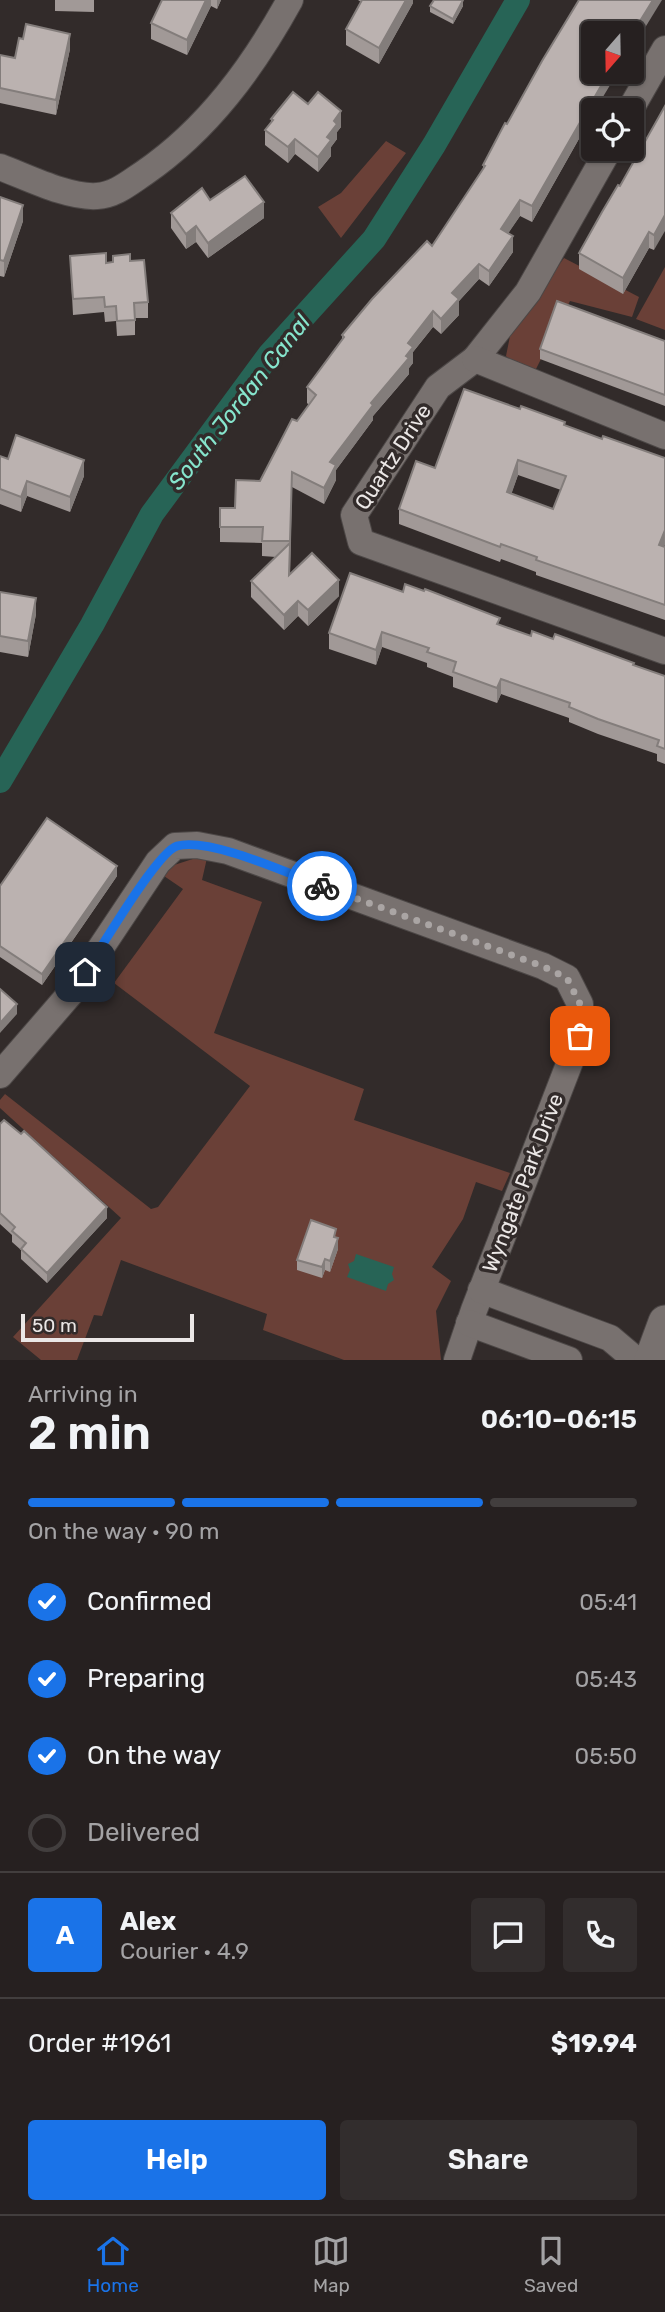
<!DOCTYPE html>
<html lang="en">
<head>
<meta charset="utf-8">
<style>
  body { margin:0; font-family:Rubik,sans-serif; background:#322d2d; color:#f1f3f6; height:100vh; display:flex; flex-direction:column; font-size:26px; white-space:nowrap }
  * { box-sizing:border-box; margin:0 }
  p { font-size:23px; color:#a4a3a5 }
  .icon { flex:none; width:38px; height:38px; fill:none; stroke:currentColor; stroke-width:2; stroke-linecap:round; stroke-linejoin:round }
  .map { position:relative; height:1360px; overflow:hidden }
  .drawer { display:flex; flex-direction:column; background:#262020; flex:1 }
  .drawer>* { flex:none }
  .needle { width:46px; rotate:200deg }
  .buttons { position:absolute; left:581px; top:21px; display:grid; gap:14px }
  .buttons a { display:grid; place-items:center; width:63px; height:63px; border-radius:7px; background:#262020; box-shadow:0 2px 5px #0004,0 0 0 2px #423e3e; font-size:35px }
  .scale { position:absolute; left:21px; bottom:18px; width:173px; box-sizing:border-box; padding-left:7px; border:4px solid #ebe7e6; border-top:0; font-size:19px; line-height:24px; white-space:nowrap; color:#ebe7e6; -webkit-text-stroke:5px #322b2a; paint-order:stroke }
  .pin { position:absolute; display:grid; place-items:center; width:60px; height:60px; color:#fff; margin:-30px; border-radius:14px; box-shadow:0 4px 10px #0006 }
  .courier { position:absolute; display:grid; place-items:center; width:70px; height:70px; margin:-35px; border:5px solid #1a73e8; border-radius:50%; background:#fff; color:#222; box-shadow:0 2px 9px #0007 }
  .head em { font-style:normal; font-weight:600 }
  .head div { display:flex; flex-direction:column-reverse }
  .head { display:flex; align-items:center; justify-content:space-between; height:119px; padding:0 28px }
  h1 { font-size:46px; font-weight:600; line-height:52px }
  .bar { display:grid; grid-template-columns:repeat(4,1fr); gap:10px 7px; align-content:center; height:84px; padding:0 28px }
  .bar i { height:9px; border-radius:5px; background:#423e3e }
  .bar .on { background:#1a73e8 }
  .bar p { grid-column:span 4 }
  .line { display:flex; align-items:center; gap:18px; padding:0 28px; border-top:2px solid #423e3e }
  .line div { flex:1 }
  .round { display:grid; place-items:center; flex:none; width:74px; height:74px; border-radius:7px; background:#322d2d }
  ol { padding:0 28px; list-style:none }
  li { display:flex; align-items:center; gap:21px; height:77px }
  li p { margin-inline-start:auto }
  li .icon { padding:7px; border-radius:50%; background:#1a73e8; color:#fff; stroke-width:4 }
  li:last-child { color:#a4a3a5 }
  li i { width:38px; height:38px; border:4px solid #423e3e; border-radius:50% }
  .button { display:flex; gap:14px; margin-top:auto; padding:14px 28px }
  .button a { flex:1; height:80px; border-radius:7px; background:#1a73e8; color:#fff; font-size:28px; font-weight:600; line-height:80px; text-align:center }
  .button a+a { background:#322d2d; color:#f1f3f6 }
  .tabs { display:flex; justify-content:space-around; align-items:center; height:98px; border-top:2px solid #423e3e; background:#262020; font-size:19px; color:#a4a3a5 }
  .tabs a { display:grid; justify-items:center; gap:4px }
  .tabs .on { color:#1a73e8 }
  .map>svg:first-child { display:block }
  .green { fill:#6a4037 }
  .water { fill:#276456 }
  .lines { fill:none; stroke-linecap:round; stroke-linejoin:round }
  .canal { stroke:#276456; stroke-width:24 }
  .minor-casing { stroke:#4c4746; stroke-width:28 }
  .tertiary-casing { stroke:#4c4746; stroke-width:35 }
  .minor { stroke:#78716f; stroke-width:26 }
  .tertiary { stroke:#78716f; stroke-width:33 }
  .wall { fill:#a19997; fill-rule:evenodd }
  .shaded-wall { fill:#837d7b }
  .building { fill:#bbb2b0; stroke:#837d7b; stroke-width:2; fill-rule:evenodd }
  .done { stroke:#aaa5a4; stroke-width:7; stroke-dasharray:0 12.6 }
  .route { stroke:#1a73e8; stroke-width:9 }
  .labels { text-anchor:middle; stroke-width:7; stroke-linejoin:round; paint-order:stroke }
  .street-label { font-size:21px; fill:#ebe7e6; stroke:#322b2a }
  .water-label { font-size:23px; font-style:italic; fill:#86e5cd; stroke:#322b2a }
</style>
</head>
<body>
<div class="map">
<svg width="665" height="1360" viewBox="0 0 665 1360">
  <rect width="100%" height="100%" fill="#322b2a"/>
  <g class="green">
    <polygon points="386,141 406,153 341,238 318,207 341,193"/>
    <polygon points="564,258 639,297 632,317 570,301 533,375 515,367 506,356 511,331"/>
    <polygon points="665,267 665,330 636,319"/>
    <polygon points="199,857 207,858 202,880 262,902 214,1033 364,1089 354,1120 510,1173 502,1191 476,1182 463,1219 432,1267 451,1281 436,1311 441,1360 344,1360 263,1330 267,1314 121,1260 102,1316 94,1315 77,1360 41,1360 13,1337 121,1218 0,1108 0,1100 5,1094 151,1209 158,1207 250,1086 114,983 183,889 164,876 171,866"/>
  </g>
  <polygon class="water" points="356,1254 394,1267 392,1274 394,1280 388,1284 386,1291 347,1277 350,1270 348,1264 354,1261"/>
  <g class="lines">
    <polyline class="canal" points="0,781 92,625 152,514 269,355 374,239 434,145 518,0"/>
    <g class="minor-casing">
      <g id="minor">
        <polyline points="630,110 665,49"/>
        <polyline points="609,149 528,292 475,359 438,387 354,515 361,542 665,651"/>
        <path d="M0,167C27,177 68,198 97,196C115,195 129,183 144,173C208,129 253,67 290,0"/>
        <polyline points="475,359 665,436"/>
        <polyline points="0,1075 70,994 158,862 175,846 197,845 228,851 543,966 567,978 580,1004 580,1036 474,1310 457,1360"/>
        <polyline points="481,1290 610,1338 636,1360"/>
        <polyline points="469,1323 569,1360"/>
      </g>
    </g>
    <g class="tertiary-casing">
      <polyline id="tertiary" points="651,1360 665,1322"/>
    </g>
    <use href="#minor" class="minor"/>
    <use href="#tertiary" class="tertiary"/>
  </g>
  <g class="wall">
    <polygon points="55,0 94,0 94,12 55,11"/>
    <polygon points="162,0 221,0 217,9 211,6 187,55 151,39 151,23"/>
    <polygon points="358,0 413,0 413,3 379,64 346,45 346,29 361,2"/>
    <polygon points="430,6 463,6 453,24 430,12"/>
    <polygon points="70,49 56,115 0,103 0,55 15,58"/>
    <polygon points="593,72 618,72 593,110 593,114 532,222 520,216 508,233 513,252 489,286 479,279 459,301 459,315 441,334 433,327 413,352 413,363 409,368 409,374 373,416 373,420 336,470 336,480 324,504 292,487 290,574 339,596 308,626 298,616 284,630 251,597 251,581 276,557 262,556 262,543 220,542 220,508 235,508 260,481 297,421 309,405 307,403 307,387 342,340 342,335 432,246 483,170 483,165 507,124"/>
    <polygon points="308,104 341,127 337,132 337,139 331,147 331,156 318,172 295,154 288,163 265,145 265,130 271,123 271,119"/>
    <polygon points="665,106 654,250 649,248 623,294 579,269 579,253 620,186"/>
    <polygon points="0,197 23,221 4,277 0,276"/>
    <polygon points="210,200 264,218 208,258 196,242 186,249 171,228 171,213"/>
    <polygon points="70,256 106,263 130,261 148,302 148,318 135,318 135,335 117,336 116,321 105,322 104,312 73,315"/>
    <polygon points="665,341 665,406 540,359 540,349"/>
    <path d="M565,426L665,547V620L536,575V572L501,559L500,562L399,524V509L435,468ZM518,475L561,490L553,509L511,494Z"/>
    <polygon points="0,456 8,459 84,476 70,512 27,496 21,512 0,504"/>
    <polygon points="0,592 36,614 28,657 0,652"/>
    <polygon points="403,592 531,636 634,665 665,676 665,764 657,761 657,754 598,734 569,722 569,718 501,694 497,703 453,687 453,677 427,667 427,663 382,647 376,665 329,649 329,633"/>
    <polygon points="117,876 42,985 0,957 0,886"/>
    <polygon points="0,1124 107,1218 47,1283 21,1259 21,1250 12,1242 12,1235 0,1224"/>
    <polygon points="336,1238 338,1249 330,1272 325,1270 322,1278 297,1270 297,1260"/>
  </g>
  <g class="shaded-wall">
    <polygon points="206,0 211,0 211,6 187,55 187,40"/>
    <polygon points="217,0 221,0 217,9"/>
    <polygon points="406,0 413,0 413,3 379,64 379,48"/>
    <polygon points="463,0 463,6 453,24 453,19"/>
    <polygon points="653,0 662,0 632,49 632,34"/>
    <polygon points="70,34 70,49 56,115 56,100"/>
    <polygon points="609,72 618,72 595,110 593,110 593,114 532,222 532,206"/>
    <polygon points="341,111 341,127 337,132 337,139 331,147 331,156 318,172 318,157 334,121"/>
    <polygon points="295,139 295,154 288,163 288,147"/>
    <polygon points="520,200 520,216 501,244 501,229"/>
    <polygon points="264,202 264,218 208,258 208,243"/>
    <polygon points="23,205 23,221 4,277 4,261"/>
    <polygon points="665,215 665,231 654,250 654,235"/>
    <polygon points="196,226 196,242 186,249 186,234"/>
    <polygon points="649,232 649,248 623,294 623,278"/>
    <polygon points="513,236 513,252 489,286 489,271"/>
    <polygon points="479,264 479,279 459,301 459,315 441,334 441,319 452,293"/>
    <polygon points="433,311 433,327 413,352 413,363 409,368 409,374 373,416 373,420 336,470 336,480 324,504 324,488 330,462 371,403 408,343"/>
    <polygon points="84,460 84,476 70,512 70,497"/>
    <polygon points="518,460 518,475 507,507 507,492"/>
    <polygon points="27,481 27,496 21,512 21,497"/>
    <polygon points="665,530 665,545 659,560 659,545"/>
    <polygon points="339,580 339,596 308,626 308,610"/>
    <polygon points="36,598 36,614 28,657 28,641"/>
    <polygon points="298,601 298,616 284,630 284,615"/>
    <polygon points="382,632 382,647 376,665 376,650"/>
    <polygon points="501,679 501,694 497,703 497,688"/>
    <polygon points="117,866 117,876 42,985 42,974"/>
    <polygon points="17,1004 17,1014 0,1033 0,1023"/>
    <polygon points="107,1207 107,1218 47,1283 47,1273"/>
    <polygon points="338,1238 338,1249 330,1272 330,1261"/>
    <polygon points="325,1259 325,1270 322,1278 322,1267"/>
  </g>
  <g class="building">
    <polygon points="162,0 206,0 187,40 151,23"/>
    <polygon points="362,0 406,0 379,48 346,29"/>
    <polygon points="434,0 463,0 453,19 430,6"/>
    <polygon points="579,0 653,0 632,34 593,33 593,72 609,72 532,206 520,200 501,229 513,236 489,271 479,264 452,293 459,299 441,319 433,311 408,343 413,347 406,356 409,358 371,403 373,405 330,462 336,465 324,488 292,472 290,541 262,541 263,527 220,527 220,508 235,508 236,480 260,481 292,419 297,421 316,395 307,387 344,337 342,335 372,299 427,241 432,246 485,166 483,165 505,123 507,124 542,61"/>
    <polygon points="26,24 70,34 56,100 0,88 0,55 15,58 19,38 23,39"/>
    <polygon points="293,92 308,104 318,92 341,111 334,121 337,124 327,137 331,140 318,157 295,139 288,147 265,130 273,120 271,119"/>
    <polygon points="665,106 665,215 654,235 649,232 623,278 579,253 602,212 618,185 620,186"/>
    <polygon points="245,176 264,202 208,243 196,226 186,234 171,213 202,188 210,200"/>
    <polygon points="0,197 23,205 4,261 0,260"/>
    <polygon points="106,253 106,263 113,262 113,256 130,254 130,261 144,260 148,302 134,303 135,320 117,321 116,306 105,307 104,297 73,299 70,256"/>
    <polygon points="557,301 665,341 665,395 540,349"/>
    <path d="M464,389L520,409L521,406L565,422L564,425L602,439L603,436L665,458V530L659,545L665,547V605L536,560L537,557L501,544L500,547L399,509L416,461L435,468ZM518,460L566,476L553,509L507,492Z"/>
    <polygon points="16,435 84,460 70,497 27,481 21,497 0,489 0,456 8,459"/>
    <polygon points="290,543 289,575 312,553 339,580 308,610 298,601 284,615 251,581"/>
    <polygon points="350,573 403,592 405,584 424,591 425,589 500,618 497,624 531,636 532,631 553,639 555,634 634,663 633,665 665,676 665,749 657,746 659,740 598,719 569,707 570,703 501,679 497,688 453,672 456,662 427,652 429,648 382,632 376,650 329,633"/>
    <polygon points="0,592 36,598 28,641 0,636"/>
    <polygon points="47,818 117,866 42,974 0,946 0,886"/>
    <polygon points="0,989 17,1004 0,1023"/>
    <polygon points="4,1120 21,1134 24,1131 107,1207 47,1273 21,1249 26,1243 12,1231 15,1227 0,1213 0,1124"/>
    <polygon points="311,1220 336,1229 334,1237 338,1238 330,1261 325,1259 322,1267 297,1260"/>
  </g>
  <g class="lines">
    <polyline class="done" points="322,886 542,966 567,978 580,1004 580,1036"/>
    <path class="route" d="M85,972C100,950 157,852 177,846C210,837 289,874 322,886"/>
  </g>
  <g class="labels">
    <g class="street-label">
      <text transform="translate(393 457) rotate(-57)" y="7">Quartz Drive</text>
      <text transform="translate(523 1183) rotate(-69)" y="7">Wyngate Park Drive</text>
    </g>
    <g class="water-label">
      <text transform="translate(239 402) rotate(-52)" y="8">South Jordan Canal</text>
    </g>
  </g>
</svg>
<div class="buttons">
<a><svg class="needle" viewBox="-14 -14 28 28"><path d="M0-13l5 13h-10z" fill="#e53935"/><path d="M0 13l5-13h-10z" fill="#a4a3a5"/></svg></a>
<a><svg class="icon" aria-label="locate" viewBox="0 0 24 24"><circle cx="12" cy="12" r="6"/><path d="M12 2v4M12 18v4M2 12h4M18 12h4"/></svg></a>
</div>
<div class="scale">50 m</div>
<div class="pin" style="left:580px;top:1036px;background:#ea580c"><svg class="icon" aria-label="bag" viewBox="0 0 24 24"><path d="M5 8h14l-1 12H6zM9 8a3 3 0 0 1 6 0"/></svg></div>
<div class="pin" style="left:85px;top:972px;background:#1f2937"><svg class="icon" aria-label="home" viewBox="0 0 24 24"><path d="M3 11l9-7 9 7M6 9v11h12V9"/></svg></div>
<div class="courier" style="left:322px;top:886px"><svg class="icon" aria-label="bike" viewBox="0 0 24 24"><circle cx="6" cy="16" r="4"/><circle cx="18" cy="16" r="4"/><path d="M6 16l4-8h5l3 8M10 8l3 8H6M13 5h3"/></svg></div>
</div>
<section class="drawer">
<div class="head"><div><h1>2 min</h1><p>Arriving in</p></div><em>06:10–06:15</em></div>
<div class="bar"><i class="on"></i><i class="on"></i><i class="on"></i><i></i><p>On the way · 90 m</p></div>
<ol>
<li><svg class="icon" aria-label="check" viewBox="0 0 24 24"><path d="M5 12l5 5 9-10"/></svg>Confirmed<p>05:41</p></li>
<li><svg class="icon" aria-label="check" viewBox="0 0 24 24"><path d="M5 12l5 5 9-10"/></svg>Preparing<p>05:43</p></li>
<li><svg class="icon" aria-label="check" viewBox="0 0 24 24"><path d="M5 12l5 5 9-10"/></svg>On the way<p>05:50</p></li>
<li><i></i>Delivered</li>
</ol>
<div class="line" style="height:126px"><b class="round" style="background:#1a73e8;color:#fff">A</b><div><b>Alex</b><p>Courier · 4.9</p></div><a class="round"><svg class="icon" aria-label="chat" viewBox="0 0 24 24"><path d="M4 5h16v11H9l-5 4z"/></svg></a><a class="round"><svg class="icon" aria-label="phone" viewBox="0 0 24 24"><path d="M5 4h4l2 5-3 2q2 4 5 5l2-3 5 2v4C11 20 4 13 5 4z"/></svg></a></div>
<div class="line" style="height:91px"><div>Order #1961</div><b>$19.94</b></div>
<div class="button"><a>Help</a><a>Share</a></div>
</section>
<nav class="tabs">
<a class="on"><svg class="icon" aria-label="home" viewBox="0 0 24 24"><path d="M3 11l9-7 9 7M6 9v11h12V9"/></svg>Home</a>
<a><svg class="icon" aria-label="map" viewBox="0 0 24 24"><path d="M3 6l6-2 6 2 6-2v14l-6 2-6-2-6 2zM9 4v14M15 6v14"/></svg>Map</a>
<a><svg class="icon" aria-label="saved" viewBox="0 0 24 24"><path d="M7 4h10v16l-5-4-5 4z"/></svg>Saved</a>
</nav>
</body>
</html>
